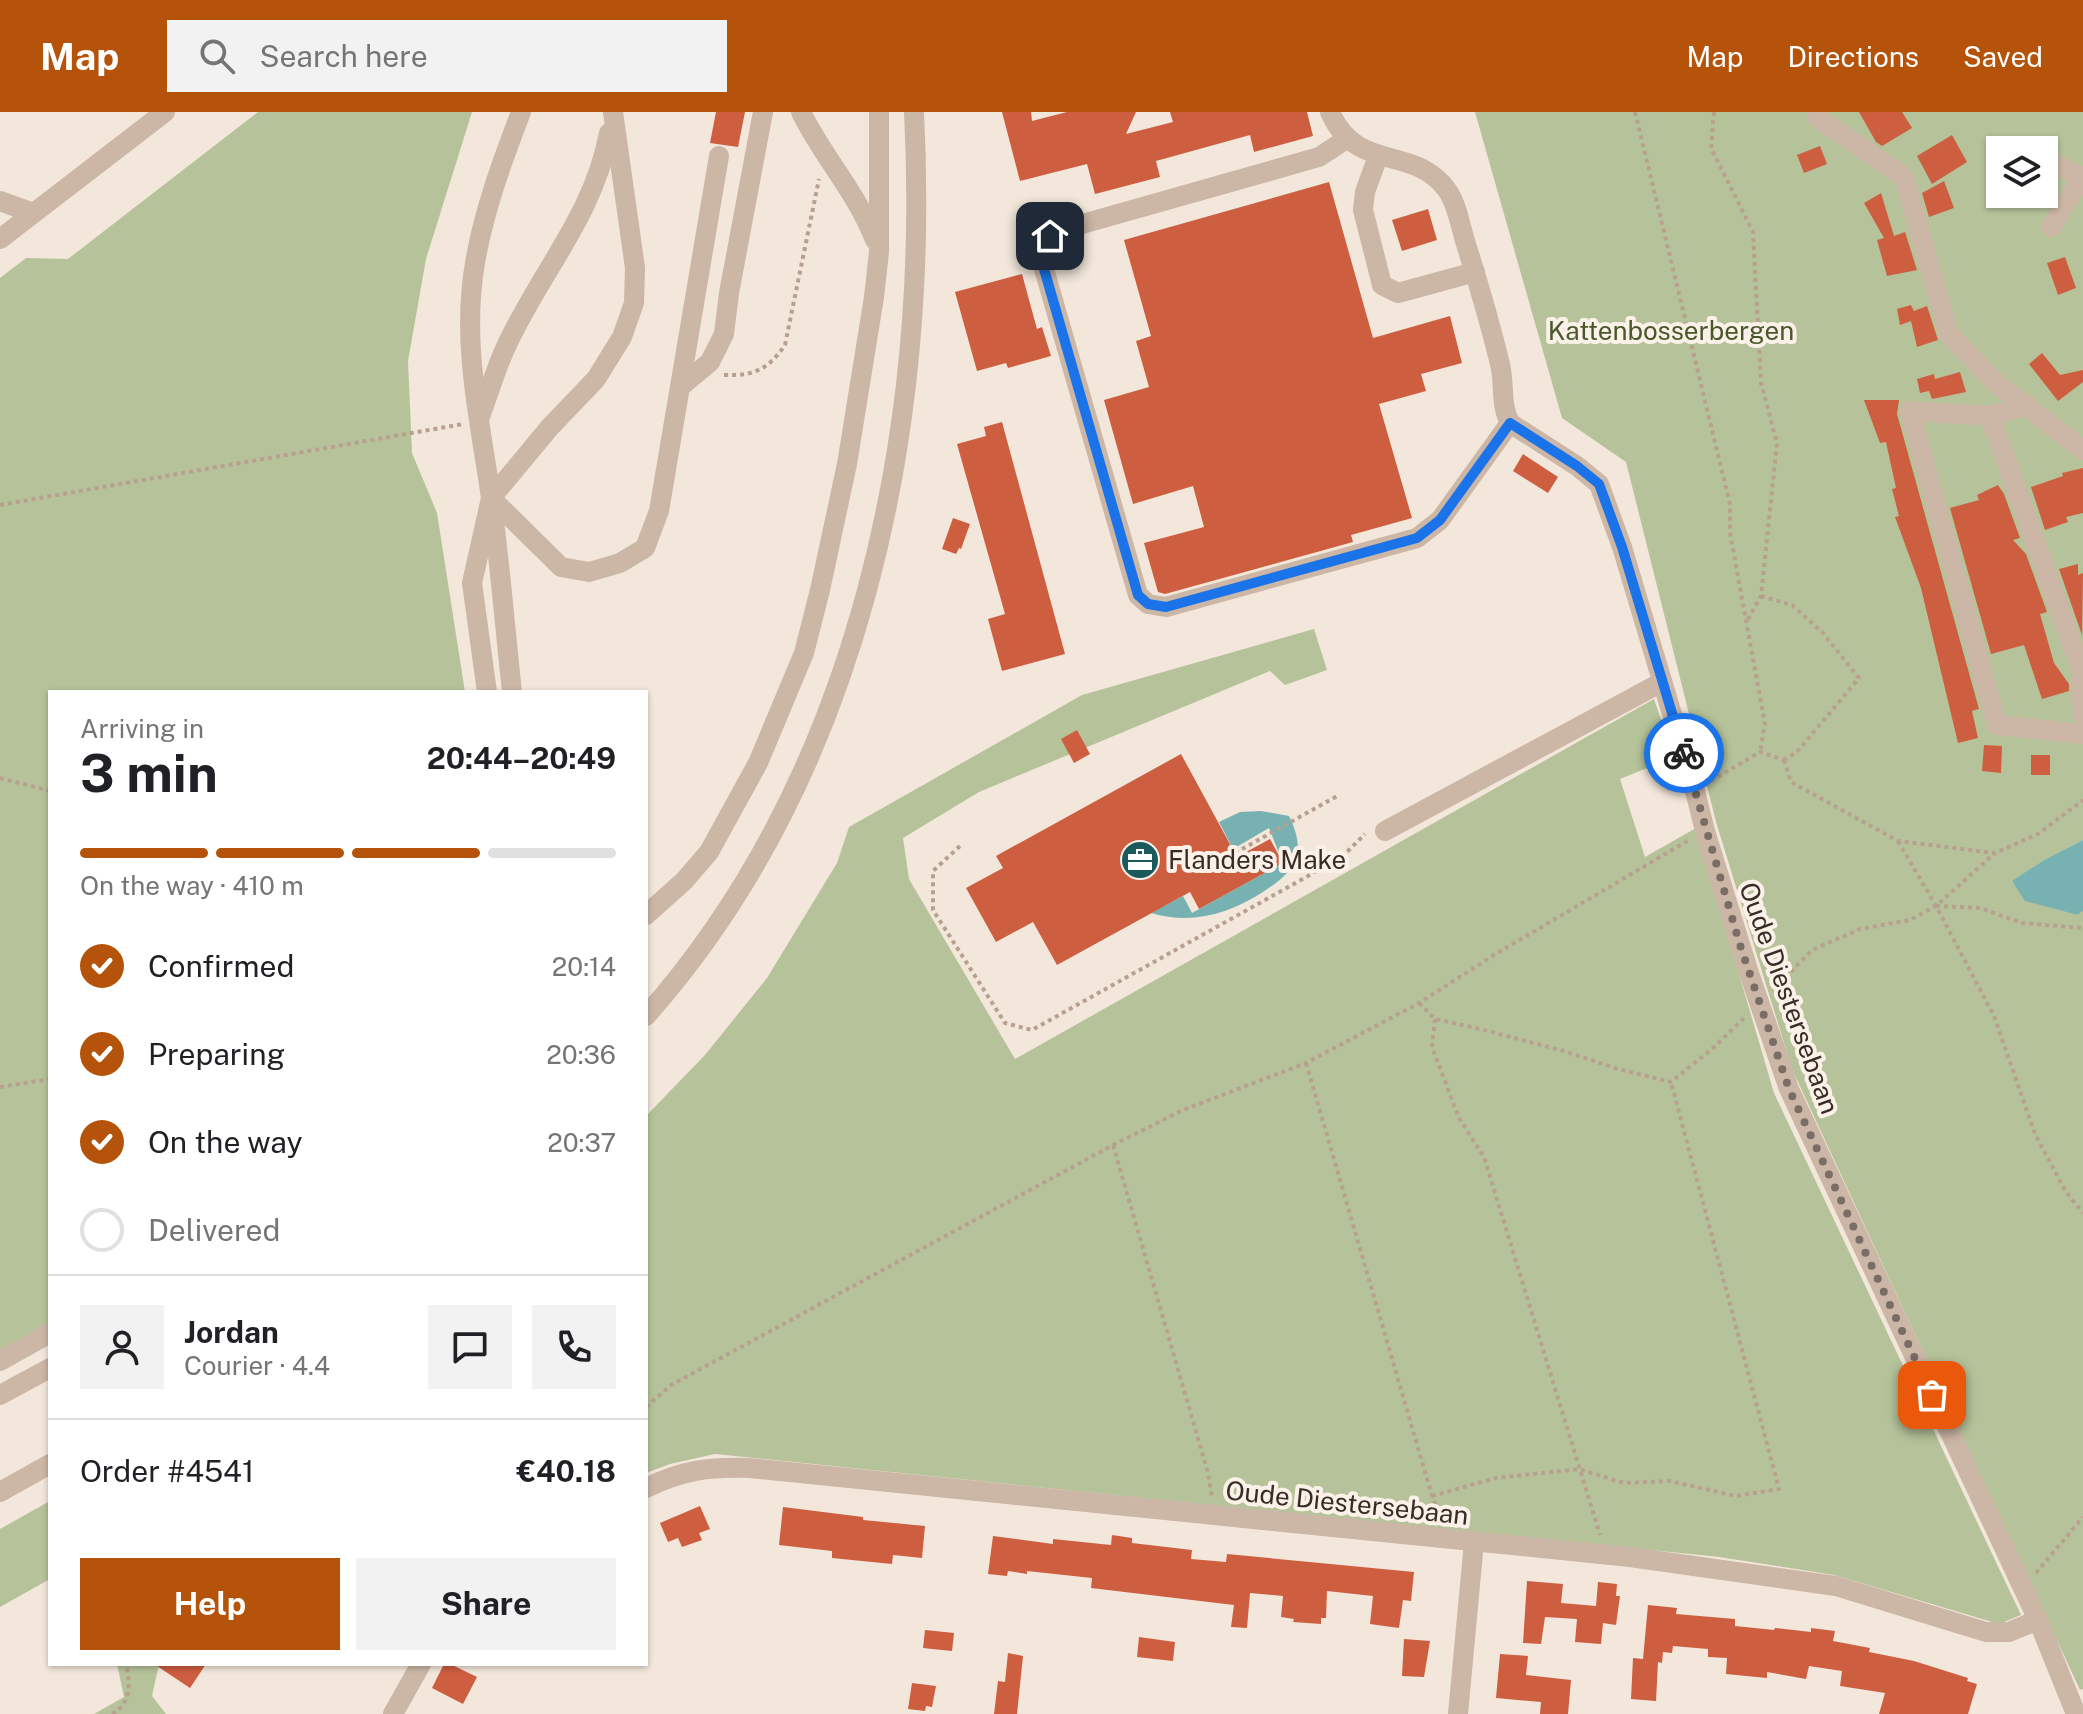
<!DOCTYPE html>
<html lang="en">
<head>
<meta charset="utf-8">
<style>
  body { margin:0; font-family:"Public Sans",sans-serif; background:#f2f2f2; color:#202124; height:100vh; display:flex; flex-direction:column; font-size:30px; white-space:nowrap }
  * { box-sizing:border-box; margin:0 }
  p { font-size:26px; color:#757577 }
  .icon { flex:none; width:44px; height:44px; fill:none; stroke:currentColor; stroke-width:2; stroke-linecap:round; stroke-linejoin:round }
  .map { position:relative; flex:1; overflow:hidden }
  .side { position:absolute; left:48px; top:578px; width:600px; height:976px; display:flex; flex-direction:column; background:#fff; border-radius:0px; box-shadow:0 2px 6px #0004 }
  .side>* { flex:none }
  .fabs { position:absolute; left:1986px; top:24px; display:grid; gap:16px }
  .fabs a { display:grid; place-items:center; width:72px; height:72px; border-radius:0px; background:#fff; box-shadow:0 2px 6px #0004; font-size:40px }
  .pin { position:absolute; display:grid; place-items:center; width:68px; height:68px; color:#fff; margin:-34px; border-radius:16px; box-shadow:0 4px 12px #0006 }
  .courier { position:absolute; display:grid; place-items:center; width:80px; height:80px; margin:-40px; border:6px solid #1a73e8; border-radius:50%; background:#fff; color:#222; box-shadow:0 2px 10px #0007 }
  .headline em { font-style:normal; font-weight:700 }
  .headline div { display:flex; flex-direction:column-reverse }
  .headline { display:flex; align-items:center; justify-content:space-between; height:136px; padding:0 32px }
  h1 { font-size:52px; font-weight:700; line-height:60px }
  .bar { display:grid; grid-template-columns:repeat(4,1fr); gap:12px 8px; align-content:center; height:96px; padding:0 32px }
  .bar i { height:10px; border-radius:6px; background:#e0e0e0 }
  .bar .on { background:#b45309 }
  .bar p { grid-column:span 4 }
  .line { display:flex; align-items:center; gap:20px; padding:0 32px; border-top:2px solid #e0e0e0 }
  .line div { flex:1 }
  .round { display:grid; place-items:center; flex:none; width:84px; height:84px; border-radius:0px; background:#f2f2f2 }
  ol { padding:0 32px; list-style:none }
  li { display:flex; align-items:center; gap:24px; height:88px }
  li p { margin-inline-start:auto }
  li .icon { padding:8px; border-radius:50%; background:#b45309; color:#fff; stroke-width:4 }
  li:last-child { color:#757577 }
  li i { width:44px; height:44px; border:4px solid #e0e0e0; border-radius:50% }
  .cta { display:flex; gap:16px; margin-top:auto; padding:16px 32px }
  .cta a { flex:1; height:92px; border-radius:0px; background:#b45309; color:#fff; font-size:32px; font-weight:700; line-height:92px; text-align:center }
  .cta a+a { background:#f2f2f2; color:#202124 }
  header { display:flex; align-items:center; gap:48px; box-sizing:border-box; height:112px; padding:0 40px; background:#b45309; color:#fff }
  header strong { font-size:38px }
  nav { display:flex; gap:44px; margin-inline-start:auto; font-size:28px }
  .search { width:560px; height:72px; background:#f2f2f2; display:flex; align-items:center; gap:20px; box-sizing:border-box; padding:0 28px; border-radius:0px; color:#757577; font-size:30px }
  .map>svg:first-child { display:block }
  .green { fill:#b6c39a; fill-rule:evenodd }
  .water { fill:#78b1b2 }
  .building { fill:#cd5e3f }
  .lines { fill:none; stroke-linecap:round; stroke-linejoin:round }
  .path { stroke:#b8a090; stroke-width:4; stroke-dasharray:4 4; stroke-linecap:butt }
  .minor { stroke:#ccb6a6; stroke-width:20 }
  .done { stroke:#796d66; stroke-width:8; stroke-dasharray:0 14.4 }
  .route { stroke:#1a73e8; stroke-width:10 }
  .labels { text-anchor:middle; stroke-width:8; stroke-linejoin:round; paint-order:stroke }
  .park-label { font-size:26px; fill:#48582a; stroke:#fbf1e8 }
  .poi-label { font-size:26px; fill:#382c27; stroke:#fbf1e8; text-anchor:start }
  .street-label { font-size:26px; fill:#382c27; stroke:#fbf1e8 }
</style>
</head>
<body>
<header>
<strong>Map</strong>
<div class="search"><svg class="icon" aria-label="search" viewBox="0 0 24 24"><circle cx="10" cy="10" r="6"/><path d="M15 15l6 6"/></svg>Search here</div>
<nav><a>Map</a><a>Directions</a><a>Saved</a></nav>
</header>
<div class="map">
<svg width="2083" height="1602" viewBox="0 0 2083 1602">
  <rect width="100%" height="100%" fill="#f3e7db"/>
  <g class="green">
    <polygon points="258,0 472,0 426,147 408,249 412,341 437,401 465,580 50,580 50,1213 0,1240 0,166 26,146 68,147"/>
    <path d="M1475,0H2083V728L2044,748L2012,770L2078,803L2083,799V1577L2080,1578L1792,957L1716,710L1626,350L1562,306ZM2000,38H2044V82H2000Z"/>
    <polygon points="1314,517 1327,558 1285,573 1270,559 979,680 903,726 909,767 1015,947 1654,587 1674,645 1620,667 1645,745 1696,716 1774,981 2021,1503 1999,1512 1834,1463 1719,1445 715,1342 670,1352 646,1361 646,1004 705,943 767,866 837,751 849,715 1082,583"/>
    <polygon points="50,1389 50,1467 0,1495 0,1417"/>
    <polygon points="117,1552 159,1552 152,1584 166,1602 94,1602 124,1585"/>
  </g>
  <g class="water">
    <path d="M1261,699L1289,704C1296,718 1302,736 1294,751C1287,764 1275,772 1263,780C1228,802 1192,813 1151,801L1183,784L1192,801L1283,751L1269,716L1233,737L1219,710L1240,700Z"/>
    <polygon points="2083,728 2083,799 2078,803 2025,789 2012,769 2044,748"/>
  </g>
  <g class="building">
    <polygon points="716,0 745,0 738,35 710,31"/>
    <polygon points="1002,0 1031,0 1032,9 1067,0 1136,0 1126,22 1173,10 1170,0 1307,0 1313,24 1254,40 1250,23 1156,49 1160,65 1095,82 1087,52 1020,69"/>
    <polygon points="1859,0 1902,0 1912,16 1882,34 1876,30"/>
    <polygon points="1952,23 1967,50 1932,72 1917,44"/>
    <polygon points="1820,34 1827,52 1804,61 1797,43"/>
    <polygon points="1944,69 1954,96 1929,105 1922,81"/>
    <polygon points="1329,70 1373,226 1450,204 1462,251 1421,262 1426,279 1379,292 1412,406 1351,423 1353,430 1165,482 1158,480 1144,431 1204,415 1193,374 1133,392 1104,288 1149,275 1136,229 1151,224 1124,128"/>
    <polygon points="1881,81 1894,124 1905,120 1917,158 1887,164 1877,128 1884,126 1864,91"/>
    <polygon points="1428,97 1437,128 1402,139 1392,108"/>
    <polygon points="2065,145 2076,176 2058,183 2047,151"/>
    <polygon points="1022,162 1037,217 1042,215 1051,244 1008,256 1006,251 977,259 955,180"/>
    <polygon points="1911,193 1914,199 1927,194 1938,228 1917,235 1911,209 1900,213 1897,197"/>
    <polygon points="2042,241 2060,263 2083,258 2083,270 2058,289 2029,252"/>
    <polygon points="1960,260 1966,280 1932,287 1929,279 1920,281 1917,267 1934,262 1935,267"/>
    <polygon points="1864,288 1899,288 1897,302 1979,597 1972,599 1978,626 1958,631 1921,476 1895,405 1899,404 1892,377 1896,376 1886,330 1880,331"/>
    <polygon points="1002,310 1065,542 1002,559 988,507 1005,502 957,332 986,324 984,315"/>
    <polygon points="1523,342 1558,365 1548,381 1513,359"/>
    <polygon points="2083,356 2083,401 2066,405 2068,410 2045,418 2031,375 2063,364 2062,361"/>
    <polygon points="1998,373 2004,382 2020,426 2013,428 2026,442 2047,500 2040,502 2054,551 2069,572 2069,579 2042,587 2024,533 1991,542 1950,396 1979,388 1977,383"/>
    <polygon points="953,406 970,412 961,437 959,436 956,442 942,437"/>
    <polygon points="2078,452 2078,463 2083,461 2082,523 2059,457"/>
    <polygon points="1077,618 1090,642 1074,651 1061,627"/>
    <polygon points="1984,633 2002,634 2001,661 1982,659"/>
    <polygon points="1181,642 1237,745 1270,727 1283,751 1199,797 1190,780 1057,853 1033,810 996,830 966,776 1003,756 996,744"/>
    <rect x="2031" y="643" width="19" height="20"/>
    <polygon points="700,1394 710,1417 699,1421 702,1428 682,1435 678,1426 668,1430 660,1411"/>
    <polygon points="783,1395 863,1405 863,1408 925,1414 922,1446 893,1443 892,1452 832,1446 832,1439 779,1433"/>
    <polygon points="1112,1423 1132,1426 1132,1431 1192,1438 1191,1447 1226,1450 1227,1442 1414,1460 1411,1489 1403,1488 1399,1516 1370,1512 1373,1484 1327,1479 1326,1506 1321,1506 1321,1512 1293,1510 1294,1507 1281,1505 1283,1484 1250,1481 1247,1516 1231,1515 1234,1493 1091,1476 1092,1466 1027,1459 1027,1462 1008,1459 1007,1464 988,1462 993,1424 1053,1432 1053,1427 1111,1433"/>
    <polygon points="1527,1469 1563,1472 1561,1491 1596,1494 1598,1470 1617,1472 1616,1484 1620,1484 1616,1513 1603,1511 1601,1532 1575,1530 1577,1507 1545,1505 1541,1532 1523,1531"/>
    <polygon points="1648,1493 1677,1496 1676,1502 1735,1507 1735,1514 1774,1518 1775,1516 1811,1520 1811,1516 1835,1519 1833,1529 1870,1536 1869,1540 1914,1549 1968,1566 1967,1569 1977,1572 1968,1602 1879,1602 1885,1581 1840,1574 1842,1559 1809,1554 1806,1567 1767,1560 1767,1566 1726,1562 1727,1546 1708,1545 1708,1537 1673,1534 1672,1541 1663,1540 1662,1551 1658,1550 1656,1589 1631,1587 1633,1546 1643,1547"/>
    <polygon points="925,1518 954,1521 952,1539 923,1536"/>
    <polygon points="1139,1525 1175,1530 1173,1549 1137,1545"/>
    <polygon points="1404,1527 1430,1529 1424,1565 1402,1564"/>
    <polygon points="1008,1541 1023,1544 1017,1602 994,1602 998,1569 1005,1570"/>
    <polygon points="1500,1542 1528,1544 1526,1563 1571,1568 1568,1602 1540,1602 1541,1590 1496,1586"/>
    <polygon points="154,1552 206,1552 190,1576"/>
    <polygon points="444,1552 450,1552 477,1565 463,1592 432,1576"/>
    <polygon points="912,1571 936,1574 932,1595 926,1594 925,1599 908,1597"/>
  </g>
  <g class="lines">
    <g class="path">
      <polyline points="1635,0 1730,392 1730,421 1765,612 1760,640"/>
      <polyline points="1714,0 1711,36 1753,120 1761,271 1777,331 1761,484 1747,509"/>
      <path d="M724,263C753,264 768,258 785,233L819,67"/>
      <polyline points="0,393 463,312"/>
      <polyline points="1761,484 1792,493 1822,520 1859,566 1797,640 1784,648"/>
      <polyline points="1784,648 1791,670 1898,729 1995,741 2038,722 2083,688"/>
      <polyline points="0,666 50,679"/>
      <polyline points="1711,669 1760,640 1784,648"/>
      <polyline points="1898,729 1936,794 1994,904 2035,1022 2066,1080 2083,1101"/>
      <polyline points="960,734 933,759 933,798 1005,911 1032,918 1308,764 1349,738 1365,722"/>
      <polyline points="1235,741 1339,683"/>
      <polyline points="1936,794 1980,796 2022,811 2083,816"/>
      <polyline points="1774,877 1812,838 1860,817 1910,808 1936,794 1995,741"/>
      <polyline points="1419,891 1435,907 1480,917 1564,939 1618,957 1671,970 1713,936 1745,905"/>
      <polyline points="1435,907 1432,935 1459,1006 1484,1045 1600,1423"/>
      <polyline points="1306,951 1432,1384 1442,1409"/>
      <polyline points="0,975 50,967"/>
      <polyline points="1113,1033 1208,1361 1212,1385"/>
      <polyline points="646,1295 671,1273 1113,1033 1183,998 1306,951 1419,891 1494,843 1689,728"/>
      <polyline points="1432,1384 1496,1366 1579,1357 1624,1371 1670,1369 1736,1384 1779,1377 1671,970"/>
      <polyline points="2036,1461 2083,1405"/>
      <path d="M112,1602C132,1591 130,1571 126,1552"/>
    </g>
    <g class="minor">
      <path d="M801,0C823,45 857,81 875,128"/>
      <path d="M1330,0C1357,62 1414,32 1447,78C1457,92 1460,112 1465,129C1478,170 1490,211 1500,252C1505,273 1500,292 1510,311L1440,408L1417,426L1166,495L1148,492L1138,483L1042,150C1044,135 1047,126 1061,118L1319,45L1348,26"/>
      <polyline points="1817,0 1817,5 1904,65 1949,222 1995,270 2083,338"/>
      <polyline points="1378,44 1365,80 1363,98 1382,173 1398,181 1475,160"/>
      <polyline points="2044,46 2082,65"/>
      <polyline points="0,89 33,101"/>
      <polyline points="2051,115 2083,64"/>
      <polyline points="0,127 165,0"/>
      <polyline points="680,275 710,250 724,222 729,181 763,0"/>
      <polyline points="2028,293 1990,304 2081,557 2083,603"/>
      <polyline points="1990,304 1910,299 1997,613 2083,622"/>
      <path d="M479,307C488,284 495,259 505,237C539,161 593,106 609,21"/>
      <polyline points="1510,311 1577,354 1599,372 1622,435 1695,679 1705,719 1749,861 1789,977 2038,1508 2076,1602"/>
      <polyline points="491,386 561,455 589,460 620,451 645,436 659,399 719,44"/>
      <polyline points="487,580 472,471 491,386 550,315 596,267 622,225 634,191 635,156 613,0"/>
      <path d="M512,580C505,516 500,451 491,386C480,308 461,231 475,151C484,98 502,50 521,0"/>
      <polyline points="1385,719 1662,570"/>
      <polyline points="646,803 684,769 709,740 758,651 804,541 820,478 847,352 874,185 879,140 879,0"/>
      <path d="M646,904C861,661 930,317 914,0"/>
      <polyline points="0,1249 50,1221"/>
      <polyline points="0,1283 50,1256"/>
      <path d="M646,1376C683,1358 708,1355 749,1356L1630,1445L1836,1474L1986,1520H2009L2038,1508"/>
      <polyline points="0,1380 50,1352"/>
      <polyline points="393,1602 421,1552"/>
      <polyline points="1458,1602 1474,1430"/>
    </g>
  </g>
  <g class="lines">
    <polyline class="done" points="1684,641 1740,833 1789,977 1932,1283"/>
    <polyline class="route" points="1050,124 1044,137 1042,150 1138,483 1148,492 1166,495 1417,426 1440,408 1510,311 1577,354 1599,372 1622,435 1684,641"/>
  </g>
  <defs>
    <g id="office-disc" transform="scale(2)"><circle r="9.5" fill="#1a595c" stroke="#fbf1e8"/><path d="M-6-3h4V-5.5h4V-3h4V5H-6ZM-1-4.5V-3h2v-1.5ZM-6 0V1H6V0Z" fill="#fff"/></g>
  </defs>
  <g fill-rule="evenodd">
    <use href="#office-disc" x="1140" y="748"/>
  </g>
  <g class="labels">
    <g class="park-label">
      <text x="1671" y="228">Kattenbosserbergen</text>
    </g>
    <g class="poi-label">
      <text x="1168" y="757">Flanders Make</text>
    </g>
    <g class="street-label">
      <text transform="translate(1789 886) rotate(70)" y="9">Oude Diestersebaan</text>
      <text transform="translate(1347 1391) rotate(6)" y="9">Oude Diestersebaan</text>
    </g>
  </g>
</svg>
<div class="fabs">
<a><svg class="icon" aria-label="layers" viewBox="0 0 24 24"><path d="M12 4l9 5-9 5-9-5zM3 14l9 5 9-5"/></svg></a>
</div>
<div class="pin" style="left:1932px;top:1283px;background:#ea580c"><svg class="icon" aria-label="bag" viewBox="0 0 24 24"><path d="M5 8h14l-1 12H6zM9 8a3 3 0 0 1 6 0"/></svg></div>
<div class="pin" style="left:1050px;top:124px;background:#1f2937"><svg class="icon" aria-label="home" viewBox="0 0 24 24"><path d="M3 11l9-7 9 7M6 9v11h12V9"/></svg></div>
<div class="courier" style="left:1684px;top:641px"><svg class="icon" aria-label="bike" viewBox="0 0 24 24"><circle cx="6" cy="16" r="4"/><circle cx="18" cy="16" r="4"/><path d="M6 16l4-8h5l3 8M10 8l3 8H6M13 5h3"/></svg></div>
<section class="side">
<div class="headline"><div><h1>3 min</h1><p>Arriving in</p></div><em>20:44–20:49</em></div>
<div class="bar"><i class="on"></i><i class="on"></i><i class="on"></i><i></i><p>On the way · 410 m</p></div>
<ol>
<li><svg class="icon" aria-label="check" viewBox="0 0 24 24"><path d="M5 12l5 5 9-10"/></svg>Confirmed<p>20:14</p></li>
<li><svg class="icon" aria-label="check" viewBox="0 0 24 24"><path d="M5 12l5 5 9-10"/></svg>Preparing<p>20:36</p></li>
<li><svg class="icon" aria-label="check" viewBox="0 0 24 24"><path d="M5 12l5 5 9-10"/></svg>On the way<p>20:37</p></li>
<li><i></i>Delivered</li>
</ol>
<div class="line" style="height:144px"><a class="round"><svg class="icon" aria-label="person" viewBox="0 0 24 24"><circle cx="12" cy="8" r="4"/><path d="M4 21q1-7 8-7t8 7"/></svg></a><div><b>Jordan</b><p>Courier · 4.4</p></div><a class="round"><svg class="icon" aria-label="chat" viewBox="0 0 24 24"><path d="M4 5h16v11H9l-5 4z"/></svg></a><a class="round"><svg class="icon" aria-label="phone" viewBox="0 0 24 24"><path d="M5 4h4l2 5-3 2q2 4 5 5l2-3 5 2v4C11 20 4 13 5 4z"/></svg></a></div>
<div class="line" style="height:104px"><div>Order #4541</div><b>€40.18</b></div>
<div class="cta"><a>Help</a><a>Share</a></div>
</section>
</div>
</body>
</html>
